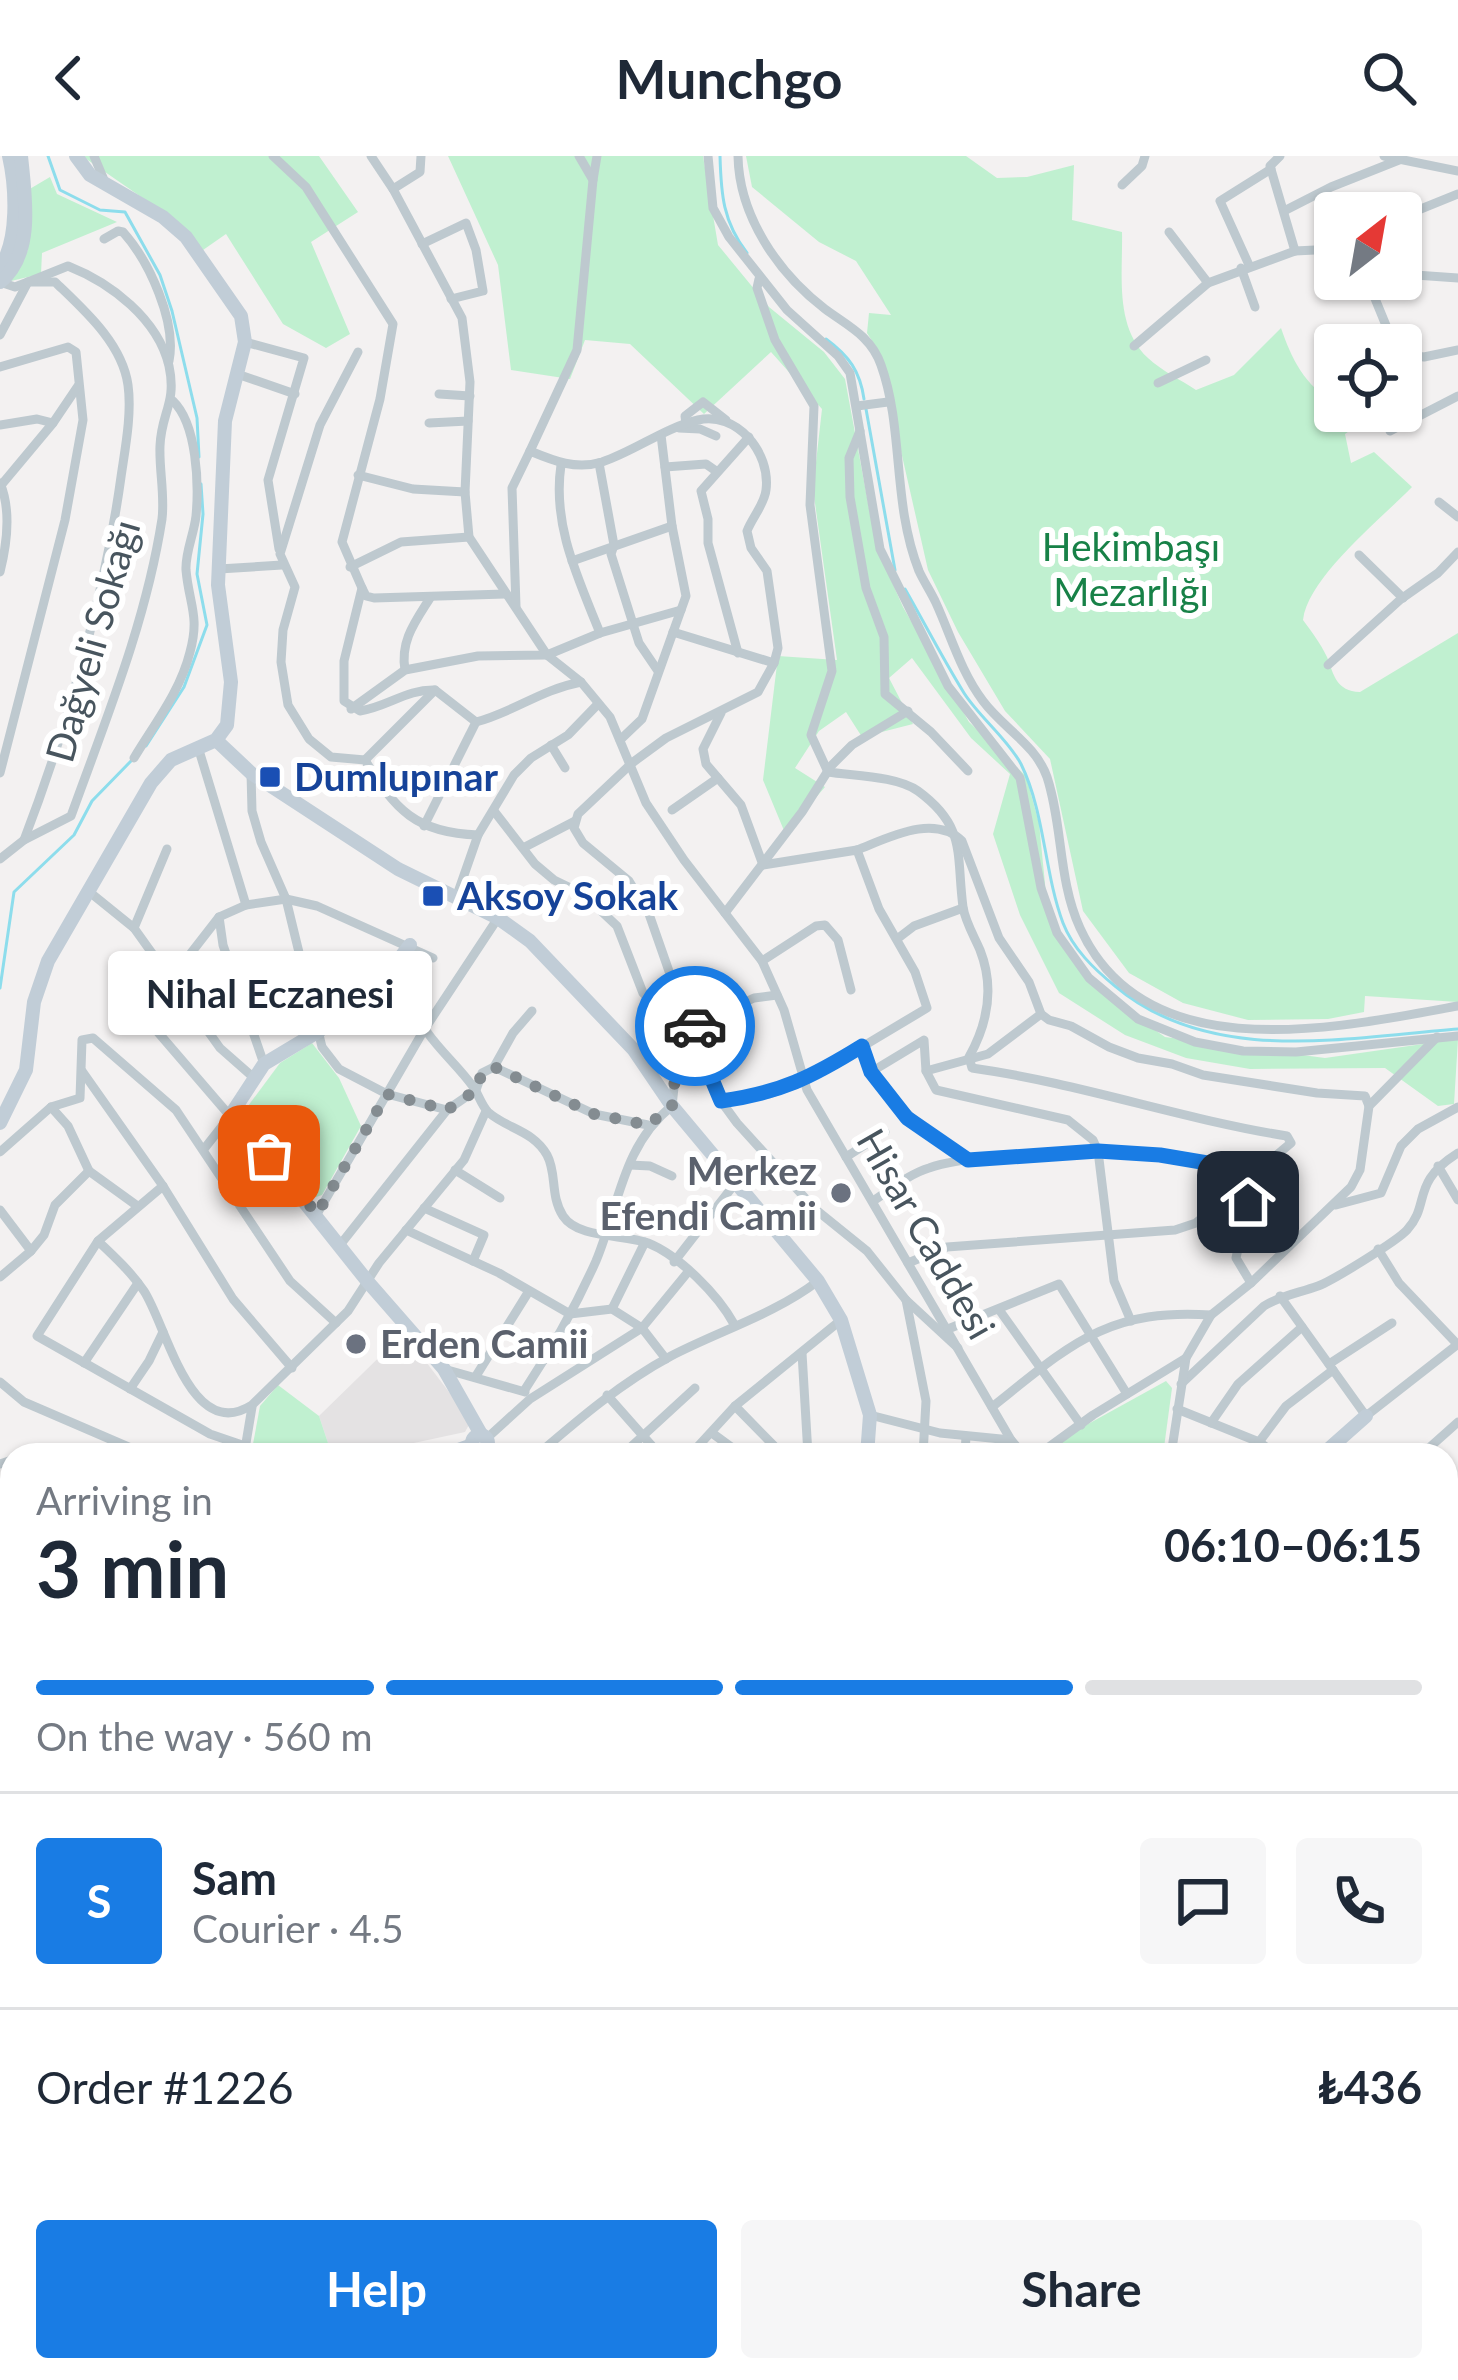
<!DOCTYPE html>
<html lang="en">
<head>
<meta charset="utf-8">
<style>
  body { margin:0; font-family:Lato,sans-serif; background:#f6f6f7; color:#1f2937; height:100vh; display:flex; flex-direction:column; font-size:45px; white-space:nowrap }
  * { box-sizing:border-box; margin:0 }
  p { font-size:39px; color:#747a83 }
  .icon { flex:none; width:66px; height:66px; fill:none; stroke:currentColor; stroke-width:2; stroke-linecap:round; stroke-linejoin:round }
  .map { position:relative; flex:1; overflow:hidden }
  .sheet { position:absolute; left:0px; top:1287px; width:1458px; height:939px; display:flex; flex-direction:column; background:#fff; border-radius:36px 36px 0 0; box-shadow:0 3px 9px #0004 }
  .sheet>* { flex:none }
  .needle { width:78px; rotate:31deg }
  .fabs { position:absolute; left:1314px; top:36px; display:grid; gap:24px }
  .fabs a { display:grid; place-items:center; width:108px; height:108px; border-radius:12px; background:#fff; box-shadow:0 3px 9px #0004; font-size:60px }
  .pin { position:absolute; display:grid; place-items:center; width:102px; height:102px; color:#fff; margin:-51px; border-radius:24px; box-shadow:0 6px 18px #0006 }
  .courier { position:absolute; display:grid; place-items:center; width:120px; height:120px; margin:-60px; border:9px solid #197ce4; border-radius:50%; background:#fff; color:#222; box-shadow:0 3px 15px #0007 }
  .bubble { position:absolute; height:84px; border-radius:12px; background:#fff; box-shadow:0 3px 9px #0004; font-size:39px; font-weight:700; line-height:84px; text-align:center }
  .head em { font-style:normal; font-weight:700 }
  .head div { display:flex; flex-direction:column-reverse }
  .head { display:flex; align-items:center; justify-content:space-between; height:204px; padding:0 36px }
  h1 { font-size:78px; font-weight:700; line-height:90px }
  .bar { display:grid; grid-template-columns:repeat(4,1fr); gap:18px 12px; align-content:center; height:144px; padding:0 36px }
  .bar i { height:15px; border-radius:9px; background:#e0e1e3 }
  .bar .active { background:#197ce4 }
  .bar p { grid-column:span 4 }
  .line { display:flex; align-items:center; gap:30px; padding:0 36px; border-top:3px solid #e0e1e3 }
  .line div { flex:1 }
  .round { display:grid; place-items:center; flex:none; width:126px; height:126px; border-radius:12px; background:#f6f6f7 }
  .primary-button { display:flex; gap:24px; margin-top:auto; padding:24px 36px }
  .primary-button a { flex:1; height:138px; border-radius:12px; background:#197ce4; color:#fff; font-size:48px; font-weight:700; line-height:138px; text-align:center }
  .primary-button a+a { background:#f6f6f7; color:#1f2937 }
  header { display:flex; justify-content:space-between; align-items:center; height:156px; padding:0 36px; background:#fff; font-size:54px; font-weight:700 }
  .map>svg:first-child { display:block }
  .education { fill:#e4e2e3 }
  .green { fill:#c0f0d0 }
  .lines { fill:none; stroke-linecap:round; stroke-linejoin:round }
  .stream { stroke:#8dddec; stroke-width:3 }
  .street { stroke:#bec9cf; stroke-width:9 }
  .secondary { stroke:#c1cdd7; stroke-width:14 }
  .done { stroke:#848c91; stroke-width:12; stroke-dasharray:0 21.6 }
  .route { stroke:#197ce4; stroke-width:15 }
  .transit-dot { fill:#1a4fb4; stroke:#fff; stroke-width:4.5 }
  .worship-dot { fill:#6b7280; stroke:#fff; stroke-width:4.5 }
  .labels { text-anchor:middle; stroke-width:12; stroke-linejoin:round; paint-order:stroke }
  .park-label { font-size:39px; fill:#178147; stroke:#fff }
  .street-label { font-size:39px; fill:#48555e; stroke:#fff }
  .transit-label { font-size:39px; font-weight:bold; fill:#164399; stroke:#fff; text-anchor:start }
  .worship-label { font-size:39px; font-weight:bold; fill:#5b616d; stroke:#fff; text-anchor:end }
</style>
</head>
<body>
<header><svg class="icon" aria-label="back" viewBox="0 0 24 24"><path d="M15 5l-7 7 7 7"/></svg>Munchgo<svg class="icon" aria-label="search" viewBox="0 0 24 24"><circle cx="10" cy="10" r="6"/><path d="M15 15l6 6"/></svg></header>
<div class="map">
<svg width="1458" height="2224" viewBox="0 0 1458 2224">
  <rect width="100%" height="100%" fill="#f3f1f1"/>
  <polygon class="education" points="404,1177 471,1265 465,1276 358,1299 332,1299 319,1260"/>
  <g class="green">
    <polygon points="82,0 319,0 358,56 311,86 350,178 326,192 283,168 226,78 203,94 170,61"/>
    <polygon points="448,0 703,0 718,89 769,151 824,196 845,223 876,390 903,451 969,566 1026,620 1039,667 1048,758 1079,814 1115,846 1165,881 1325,902 1458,883 1454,948 1438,950 1385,912 1250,913 1186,902 1125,879 1059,837 1020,759 993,678 1010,618 971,582 912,502 889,522 913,568 862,581 846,556 819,575 795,612 825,631 785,677 763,624 778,500 837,504 813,333 822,253 771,196 704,258 630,188 585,184 570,223 511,214 498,109"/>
    <path d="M746,0H966L997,22L1027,21L1074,9L1072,64L1122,76C1123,118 1114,170 1148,202C1162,215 1181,224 1196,234L1234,219L1281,172C1291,201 1305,232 1335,245V255H1356L1369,261L1345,278L1351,307L1374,296L1412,331C1381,363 1308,421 1303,464C1311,475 1321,488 1327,501C1334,519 1336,535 1360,536L1458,477V846L1365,840L1364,856L1328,863L1248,864L1183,847L1129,817L1083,755L1050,603L1005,555L958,476L928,414L878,194L867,177L869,157L891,159L856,105L819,86L752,31Z"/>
    <polygon points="50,21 57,38 117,66 42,97 41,118 11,125 28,94 28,34"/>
    <polygon points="312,887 339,922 361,970 322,1039 316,1041 245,954 280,907"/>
    <polygon points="1166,1225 1172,1232 1163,1299 1044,1299 1079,1273"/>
    <polygon points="278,1229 319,1260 332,1299 251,1299 260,1250"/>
  </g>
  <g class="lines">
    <g class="stream">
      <polyline points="48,0 60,34 100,54 125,56 160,119 172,155 197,262 199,301"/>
      <path d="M720,0C721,38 723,66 747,97"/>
      <path d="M826,183C849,200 860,215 864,243"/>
      <polyline points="866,253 895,414"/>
      <path d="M905,433C925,468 943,503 964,537C980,562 1007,582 1021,608C1045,657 1044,716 1063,767C1073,793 1094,813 1115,830C1210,910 1344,882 1458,873"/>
      <polyline points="146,590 184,531 207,469 197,418 203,358 201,328"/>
      <polyline points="0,832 14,736 74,679 92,645 131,605"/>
    </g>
    <g class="street">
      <polyline points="94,0 104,24"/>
      <path d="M273,0L306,31L393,168L380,243L342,386L362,432L344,505V545L360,555C387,551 407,533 435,534L476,566C514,556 540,534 581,526"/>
      <polyline points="371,0 393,33 462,162 470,226 465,336 469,381 547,499 581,526 610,561 646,647 684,704 762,805 784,854 807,934 1011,1284 1024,1299"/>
      <polyline points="708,0 713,52 729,81 787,154 838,200 850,217 880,393 948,530 1020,622 1041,732 1057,777 1089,822 1138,863 1195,886 1243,895 1296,896 1458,880"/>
      <path d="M738,0C739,60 778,117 825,153C848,170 871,180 881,209C904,273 892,347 919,415C924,426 931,436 936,447C951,480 961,516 983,545C1003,572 1036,589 1047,621C1063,670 1058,724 1080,772C1145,915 1337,872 1458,850"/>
      <polyline points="1280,0 1270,10 1295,95 1335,93"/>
      <polyline points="1384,0 1458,15"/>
      <polyline points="593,24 597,0"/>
      <polyline points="1122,29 1142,10 1145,0"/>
      <polyline points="393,33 420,16 421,0"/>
      <polyline points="1284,55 1331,31 1399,4"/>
      <polyline points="1401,61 1458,38"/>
      <polyline points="1169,76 1208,127"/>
      <path d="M104,83L118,75L123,76C149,105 177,166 169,205"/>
      <polyline points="422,88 466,67 476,94 483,135 451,143"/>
      <polyline points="1249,109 1220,45 1271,13"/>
      <polyline points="1241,112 1255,151"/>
      <polyline points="1401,118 1458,122"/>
      <path d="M759,123L757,132L775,184L814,250L810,349L832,515L811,579L828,616C854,620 897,620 918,635C967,671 956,698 963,751C965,765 974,780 980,794C995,832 988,867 969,901L972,912C1079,927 1181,963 1287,980L1291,987L1196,1067L1175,1074L947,1091L908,1107"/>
      <polyline points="1367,123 1394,189"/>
      <path d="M0,126L15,131L28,126H55C84,154 122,187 128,229C132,258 125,293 121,321C105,437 66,575 24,684"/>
      <polyline points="0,179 28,126"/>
      <polyline points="245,186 304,202 268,324 279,393"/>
      <polyline points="1363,189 1388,175"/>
      <polyline points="1134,190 1208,127 1295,95"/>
      <path d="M358,196L320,269L280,398L295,431L283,474L281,506L288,549L309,583L331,601L365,604C395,654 416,677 478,679"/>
      <polyline points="1401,198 1424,201 1458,194"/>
      <polyline points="0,211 68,191 76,196 83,264 65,364 0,617"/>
      <polyline points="240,219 295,238"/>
      <polyline points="1158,227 1206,204"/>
      <polyline points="1320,227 1335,211"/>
      <polyline points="439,238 470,240"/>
      <polyline points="857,250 888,246"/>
      <polyline points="429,267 468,265"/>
      <polyline points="686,268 685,260 703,246 726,264"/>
      <polyline points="0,269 37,263 53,267"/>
      <polyline points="679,272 700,273 716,280"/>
      <polyline points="860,275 849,302 850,341 866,432 884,481 885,538 931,576 968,615"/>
      <polyline points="1390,275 1458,240"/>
      <polyline points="530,295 577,194 593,24 579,0"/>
      <polyline points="599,307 614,389 611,398 639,487 658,515"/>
      <path d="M561,309C552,369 578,422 600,477"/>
      <polyline points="665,311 706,308 716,315"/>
      <polyline points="358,319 413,333 465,336"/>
      <path d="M0,327C11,353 7,388 0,416"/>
      <polyline points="2,328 53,267 78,230"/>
      <polyline points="1439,346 1458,361"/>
      <polyline points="1359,399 1403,442"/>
      <polyline points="572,405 672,370"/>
      <polyline points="350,411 401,386 469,381"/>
      <polyline points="219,413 282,409"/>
      <polyline points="362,432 366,440 374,442 505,438"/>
      <path d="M516,450L512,332L530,295C554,305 576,314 602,306C635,295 664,272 698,264C736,255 771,296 766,334C765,347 752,362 747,375L751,392L767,415L778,492L774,507L758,536L666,582L632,607L578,658L574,672L583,687L629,725L649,758L678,841L699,869L705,907L718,941L737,967L815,1053L867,1095L906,1144L958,1192"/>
      <polyline points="673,476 774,507"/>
      <polyline points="738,497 708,387 708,363 701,335 749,281"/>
      <polyline points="1328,509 1401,443 1438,417 1458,396"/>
      <path d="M405,514C400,485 415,466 430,442"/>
      <polyline points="351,553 405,514 478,500 547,499 600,477 681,454"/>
      <polyline points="721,557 703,593 706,608 741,649 763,709 857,694 879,753 915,816 927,852 805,925 769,938 721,945"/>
      <polyline points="620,584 642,563 686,440 672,370 661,279"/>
      <polyline points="551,589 565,612"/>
      <polyline points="198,591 246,749"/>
      <path d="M134,602C155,567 180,536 190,496C200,460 189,448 186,414C185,397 194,378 196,360C199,328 197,268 173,245"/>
      <polyline points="365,604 435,534"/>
      <polyline points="251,617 252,655 261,686 286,743 322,891 339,913 387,938 447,954"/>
      <polyline points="672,654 718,622"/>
      <polyline points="494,655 535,708 554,724 583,738 617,770 643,837 680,876"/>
      <polyline points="424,670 476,566"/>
      <polyline points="523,692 575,665"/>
      <path d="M857,694C888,682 934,657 962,685L999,782L1029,826L1041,858L1049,864L1071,870L1109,891L1138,902L1172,908L1203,919L1317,937L1365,940L1369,950"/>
      <path d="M0,703L24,684L71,660C106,563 146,466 162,363C165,339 159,314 160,290C161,257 177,247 169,210C158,163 111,127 68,110L28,126"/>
      <polyline points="87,734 134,772 220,892 254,922"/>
      <polyline points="456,742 478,679 514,619 531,602 568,579 598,548"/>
      <polyline points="725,757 802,656 831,610 852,589 908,555"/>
      <polyline points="219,761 223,789 264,908"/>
      <polyline points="134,772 167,693"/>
      <polyline points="897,783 914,770 963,752"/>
      <path d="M303,803C368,786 393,833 427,876C441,896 460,912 474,932C479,940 482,950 488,956C507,973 533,974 547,999C557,1017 550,1040 563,1060C578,1083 624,1078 648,1087C680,1100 718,1139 734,1168"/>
      <polyline points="762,805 816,770 825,769 838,784 851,834"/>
      <path d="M862,890C882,945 922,972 968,1004"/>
      <polyline points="494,911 513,877 532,855"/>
      <polyline points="82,915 163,1030 233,1143 292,1212"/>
      <polyline points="926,915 988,898 1041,858"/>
      <polyline points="871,916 924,884 926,915 936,934 1068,964 1093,984 1098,995 1114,1125 1131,1165"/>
      <polyline points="51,951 68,970 89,1015"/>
      <polyline points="204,993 230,960 144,860 174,829 191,797 219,761 246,749 286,743 317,750 433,802"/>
      <polyline points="0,996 51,951 80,942 82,884 93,882 176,954 290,1125 336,1167"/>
      <polyline points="846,1001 885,976"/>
      <polyline points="630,1009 650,1010 672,1020"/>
      <polyline points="1438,1010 1458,1044"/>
      <polyline points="455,1014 500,1042"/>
      <polyline points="163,1030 98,1085 37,1180 210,1278 245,1290"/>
      <path d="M873,1045C890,1034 909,1018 929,1012C984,993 1209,983 1248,1024V1046L1236,1102L1251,1127"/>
      <polyline points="1336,1049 1381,1037 1401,990 1418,973 1458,951"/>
      <polyline points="424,1052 484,1079 473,1105"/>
      <polyline points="0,1054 31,1095"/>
      <polyline points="317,1058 424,874 498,762"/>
      <polyline points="406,1074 499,1117 570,1158 612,1153 642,1172 666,1203"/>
      <path d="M98,1085C115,1101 131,1116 144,1135C167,1170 190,1288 252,1249L348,1155L379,1107L464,1004L486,955"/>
      <polyline points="340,1089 447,954 476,934 482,917 494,911 594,958 648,969"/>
      <polyline points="1378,1093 1399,1127 1457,1188"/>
      <polyline points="674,1106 737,1025"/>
      <polyline points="0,1121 31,1095 44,1079 55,1049 89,1015 136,1049"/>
      <polyline points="1280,1140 1366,1260 1458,1188"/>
      <polyline points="906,1144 926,1245 923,1299"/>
      <polyline points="612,1153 645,1086"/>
      <polyline points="1000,1155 1081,1269"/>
      <polyline points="948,1173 1059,1128 1127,1238"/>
      <polyline points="802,1197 808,1299"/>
      <polyline points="84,1207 138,1127"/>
      <polyline points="1329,1208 1392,1167"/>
      <polyline points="444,1213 525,1236"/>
      <polyline points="476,1220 529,1135"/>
      <polyline points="0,1226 24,1246 147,1299"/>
      <path d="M1181,1228L1264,1150C1282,1139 1299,1137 1318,1130C1332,1125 1397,1085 1407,1074C1431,1048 1410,1027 1458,997"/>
      <polyline points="130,1233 149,1205 163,1176"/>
      <path d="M524,1235C551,1194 576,1150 596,1105C619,1050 622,990 672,950L680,876L754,842L777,839"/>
      <polyline points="607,1239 660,1299"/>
      <polyline points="735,1250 783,1299"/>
      <path d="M992,1251C1069,1190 1106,1152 1211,1159"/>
      <polyline points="1177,1253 1259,1286 1277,1299"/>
      <polyline points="870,1259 940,1277 1011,1284"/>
      <polyline points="1211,1267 1238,1228 1302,1171"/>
      <polyline points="712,1277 742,1299"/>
      <polyline points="486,1283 530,1243 642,1172 688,1116"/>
      <polyline points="1259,1286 1286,1250 1333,1214"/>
      <polyline points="244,1299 252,1251"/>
      <path d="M537,1299C580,1262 621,1227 671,1200C719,1175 775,1158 818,1125"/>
      <polyline points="622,1299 695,1232"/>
      <polyline points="690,1299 735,1250 841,1164"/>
      <polyline points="965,1299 966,1280"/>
      <polyline points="1038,1299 1093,1259 1186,1202"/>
      <polyline points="1171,1299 1186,1202 1211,1159 1251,1127 1351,1031 1360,1014 1369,950 1437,881"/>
      <polyline points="1421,1299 1458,1266"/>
      <polyline points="0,1308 12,1304"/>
      <polyline points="0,1330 12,1342"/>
      <polyline points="1446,1353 1458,1342"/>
      <polyline points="1446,1414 1458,1409"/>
      <polyline points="1446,1460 1458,1472"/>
      <polyline points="1446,1553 1458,1533"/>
      <polyline points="0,1614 12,1546"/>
      <polyline points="0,1627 12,1633"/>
      <polyline points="1446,1639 1458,1632"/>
      <polyline points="1446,1675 1458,1690"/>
      <polyline points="0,1713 12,1711"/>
      <polyline points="1446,1726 1458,1715"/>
      <polyline points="1446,1822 1458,1823"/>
      <polyline points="0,1899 12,1900"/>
      <polyline points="0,1953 12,1959"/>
      <polyline points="1446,2014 1458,2026"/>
      <polyline points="0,2047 12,2040"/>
      <polyline points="0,2076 12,2067"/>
      <polyline points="1446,2119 1458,2140"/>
      <polyline points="0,2142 12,2131"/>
      <polyline points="183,2214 196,2224"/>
      <polyline points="239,2214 241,2224"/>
      <polyline points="294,2214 296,2224"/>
      <polyline points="859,2214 881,2224"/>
      <polyline points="0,2222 13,2224"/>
      <polyline points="34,2224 38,2214"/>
      <polyline points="503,2224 509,2214"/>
      <polyline points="656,2224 660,2214"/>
      <polyline points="695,2224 697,2214"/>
      <polyline points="801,2224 810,2214"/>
      <polyline points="904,2224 909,2214"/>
      <polyline points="970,2224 973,2214"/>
      <polyline points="1033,2224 1035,2214"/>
      <polyline points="1244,2224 1274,2214"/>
    </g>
    <g class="secondary">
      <path d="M0,111C19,85 16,31 9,0"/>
      <path d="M0,126C35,98 25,40 21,0"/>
      <polyline points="216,584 251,617 398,713 498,762 530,785 634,894 672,950 818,1125 841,1164 870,1259 867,1299"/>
      <polyline points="410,789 385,821 361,841 319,875 264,908 230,960 251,979 368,1126 444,1213 482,1280"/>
      <polyline points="0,967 26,914 34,846 48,805 151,627 171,604 216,584 227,569 231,526 218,429 225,265 245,186 241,160 186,81 163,61 90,19 76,0"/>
      <circle cx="480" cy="1287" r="8"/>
      <polyline points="444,1299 472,1289"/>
      <polyline points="1322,1299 1366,1260"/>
      <polyline points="0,1445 12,1430"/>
      <polyline points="0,1765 12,1775"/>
      <polyline points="0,1825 12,1827"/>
      <polyline points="1446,1877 1458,1881"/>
      <polyline points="1446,2119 1458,2116"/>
      <polyline points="763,2214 774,2224"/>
      <polyline points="379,2224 418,2214"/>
      <polyline points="564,2224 568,2214"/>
      <polyline points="1392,2224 1404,2214"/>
    </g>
  </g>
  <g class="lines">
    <polyline class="done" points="269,1000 317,1058 387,938 447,954 476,934 482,917 494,911 594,958 648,969 672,950 680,876 695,870"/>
    <path class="route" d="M695,870L699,869L705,907L721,945C780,937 812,921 862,890L871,916L907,962L968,1004L1098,995L1160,999L1237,1012L1248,1024V1046"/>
  </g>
  <g class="transit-dot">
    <rect x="258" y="609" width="24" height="24" rx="6"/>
    <rect x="421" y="728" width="24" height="24" rx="6"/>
  </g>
  <g class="worship-dot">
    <circle cx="841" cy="1037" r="12"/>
    <circle cx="356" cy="1188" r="12"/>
  </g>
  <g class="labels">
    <g class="park-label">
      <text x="1131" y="405">Hekimbaşı<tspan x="1131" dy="45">Mezarlığı</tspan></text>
    </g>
    <g class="street-label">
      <text transform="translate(93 485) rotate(-74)" y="14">Dağyeli Sokağı</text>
      <text transform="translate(926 1078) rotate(60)" y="14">Hisar Caddesi</text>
    </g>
    <g class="transit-label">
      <text x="294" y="635">Dumlupınar</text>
      <text x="457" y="754">Aksoy Sokak</text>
    </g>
    <g class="worship-label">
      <text x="817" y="1029">Merkez<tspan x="817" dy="45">Efendi Camii</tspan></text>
      <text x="380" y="1202" text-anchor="start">Erden Camii</text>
    </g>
  </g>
</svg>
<div class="fabs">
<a><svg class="needle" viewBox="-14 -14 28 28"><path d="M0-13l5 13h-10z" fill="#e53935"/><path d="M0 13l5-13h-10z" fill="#747a83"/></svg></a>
<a><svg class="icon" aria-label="locate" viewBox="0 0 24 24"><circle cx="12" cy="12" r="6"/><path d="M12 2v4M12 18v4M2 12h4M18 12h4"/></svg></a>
</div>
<div class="pin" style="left:269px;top:1000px;background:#ea580c"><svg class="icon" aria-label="bag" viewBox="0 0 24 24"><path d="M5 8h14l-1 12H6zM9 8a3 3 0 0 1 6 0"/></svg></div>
<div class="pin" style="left:1248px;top:1046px;background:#1f2937"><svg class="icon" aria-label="home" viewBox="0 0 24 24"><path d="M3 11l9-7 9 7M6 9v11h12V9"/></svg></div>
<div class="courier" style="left:695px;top:870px"><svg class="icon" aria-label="car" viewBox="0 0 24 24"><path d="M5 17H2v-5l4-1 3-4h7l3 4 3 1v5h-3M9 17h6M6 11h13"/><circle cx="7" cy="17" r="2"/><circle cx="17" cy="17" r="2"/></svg></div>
<div class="bubble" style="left:108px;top:795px;width:324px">Nihal Eczanesi</div>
<section class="sheet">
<div class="head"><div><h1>3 min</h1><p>Arriving in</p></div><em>06:10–06:15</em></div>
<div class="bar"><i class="active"></i><i class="active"></i><i class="active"></i><i></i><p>On the way · 560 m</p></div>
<div class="line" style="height:216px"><b class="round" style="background:#197ce4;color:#fff">S</b><div><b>Sam</b><p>Courier · 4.5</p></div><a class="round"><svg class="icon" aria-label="chat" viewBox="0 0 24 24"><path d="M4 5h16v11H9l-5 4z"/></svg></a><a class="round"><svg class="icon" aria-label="phone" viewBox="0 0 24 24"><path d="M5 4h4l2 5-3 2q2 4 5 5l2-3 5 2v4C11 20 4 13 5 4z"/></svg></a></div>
<div class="line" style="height:156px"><div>Order #1226</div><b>₺436</b></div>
<div class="primary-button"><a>Help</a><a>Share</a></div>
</section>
</div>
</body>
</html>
